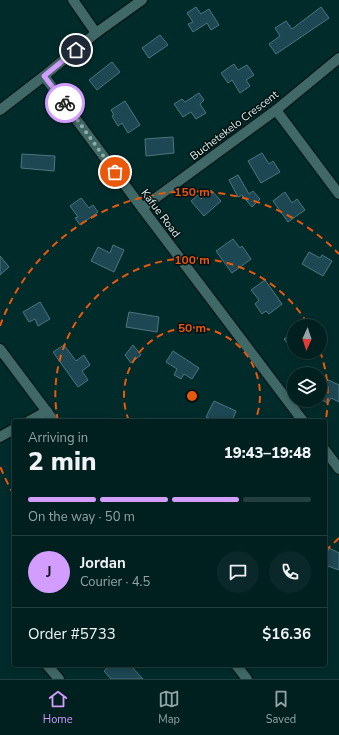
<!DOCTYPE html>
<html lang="en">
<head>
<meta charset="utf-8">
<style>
  body { margin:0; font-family:"Nunito Sans",sans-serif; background:#0a2829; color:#f1f3f6; height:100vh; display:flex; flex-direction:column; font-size:15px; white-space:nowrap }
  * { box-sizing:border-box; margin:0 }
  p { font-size:13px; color:#95a3a5 }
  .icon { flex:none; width:22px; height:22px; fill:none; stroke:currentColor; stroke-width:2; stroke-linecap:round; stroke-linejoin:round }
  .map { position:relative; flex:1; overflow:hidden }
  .drawer { position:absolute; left:12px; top:419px; width:315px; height:248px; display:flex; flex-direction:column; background:#002020; border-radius:4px; box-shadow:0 2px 6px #0003,0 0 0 1px #223e3e }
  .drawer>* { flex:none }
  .needle { width:26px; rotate:183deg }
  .tools { position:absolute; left:287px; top:319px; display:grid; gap:8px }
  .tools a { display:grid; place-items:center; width:40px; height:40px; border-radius:50%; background:#002020; box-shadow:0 2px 6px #0003,0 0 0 1px #223e3e; font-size:20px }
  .pin { position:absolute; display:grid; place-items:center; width:34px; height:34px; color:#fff; margin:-17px; border:2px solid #fff; border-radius:50%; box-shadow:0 1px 4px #0007 }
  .courier { position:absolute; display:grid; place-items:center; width:40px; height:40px; margin:-20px; border:3px solid #d29dfd; border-radius:50%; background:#fff; color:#222; box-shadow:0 1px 5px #0007 }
  .headline em { font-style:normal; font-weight:800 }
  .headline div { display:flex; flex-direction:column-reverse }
  .headline { display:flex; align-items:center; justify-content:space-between; height:68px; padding:0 16px }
  h1 { font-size:26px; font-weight:800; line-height:30px }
  .bar { display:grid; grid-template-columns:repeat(4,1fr); gap:6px 4px; align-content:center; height:48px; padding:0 16px }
  .bar i { height:5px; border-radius:3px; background:#223e3e }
  .bar .current { background:#d29dfd }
  .bar p { grid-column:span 4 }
  .line { display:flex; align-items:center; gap:10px; padding:0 16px; border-top:1px solid #223e3e }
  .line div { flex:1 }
  .round { display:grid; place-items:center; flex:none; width:42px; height:42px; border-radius:21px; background:#0a2829 }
  .menu { display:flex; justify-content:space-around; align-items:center; height:56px; border-top:1px solid #223e3e; background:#002020; font-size:11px; color:#95a3a5 }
  .menu a { display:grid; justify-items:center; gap:2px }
  .menu .current { color:#d29dfd }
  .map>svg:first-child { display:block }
  .building { fill:#1d4752; stroke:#4e7580 }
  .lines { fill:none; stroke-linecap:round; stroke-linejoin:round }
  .minor-casing { stroke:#011; stroke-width:12 }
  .minor { stroke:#3f6867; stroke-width:10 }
  .done { stroke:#90adac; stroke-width:4; stroke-dasharray:0 7.2 }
  .route { stroke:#d29dfd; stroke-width:5 }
  .ring { fill:none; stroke:#e8590c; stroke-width:2; stroke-dasharray:7 5 }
  .labels { text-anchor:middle; stroke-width:3; stroke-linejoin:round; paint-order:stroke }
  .street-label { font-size:11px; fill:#ddf3f2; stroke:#021010 }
  .centre { fill:#e8590c; stroke:#021010; stroke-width:2 }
  .ring-label { font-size:12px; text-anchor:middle; font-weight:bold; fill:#e8590c; stroke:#021010; stroke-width:3; stroke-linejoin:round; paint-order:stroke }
</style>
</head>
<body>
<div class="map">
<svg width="339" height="679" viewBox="0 0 339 679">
  <rect width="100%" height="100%" fill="#002b2b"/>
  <g class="building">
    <polygon points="196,7 201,14 209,9 219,25 211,30 207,23 193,32 188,24 193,22 187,13"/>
    <polygon points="321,7 329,18 276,54 269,44 280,36 275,28 286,21 292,29"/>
    <polygon points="160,35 168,45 149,58 142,48"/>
    <polygon points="112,62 120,72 97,90 89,80"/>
    <polygon points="234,64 238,70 247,65 254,75 246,80 250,86 240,93 232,80 228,83 221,73"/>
    <polygon points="199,93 204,100 200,104 206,113 196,119 191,112 183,117 174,104 182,99 185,102"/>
    <polygon points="125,101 140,125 128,133 122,123 118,126 112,116 114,115 111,110"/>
    <polygon points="173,137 174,153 146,156 145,139"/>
    <polygon points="262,153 269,164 273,161 280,172 261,183 248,161"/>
    <polygon points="22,154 55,156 54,171 21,168"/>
    <polygon points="238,175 249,194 253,191 260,199 252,207 242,195 238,197 229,180"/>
    <polygon points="211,190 221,201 204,216 191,201 198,195 201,199"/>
    <polygon points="285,192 292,203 297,199 305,210 288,222 273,201"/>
    <polygon points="81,198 89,208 93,205 98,212 80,225 75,218 78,217 70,206"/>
    <polygon points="233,239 240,248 242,246 251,259 232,273 216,251"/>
    <polygon points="113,245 124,250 114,272 91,261 98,247 110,253"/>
    <polygon points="309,252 320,258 322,255 332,261 323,276 302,264"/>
    <polygon points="0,256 9,267 0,275"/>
    <polygon points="265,280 282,304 269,314 266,311 262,314 255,304 259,300 251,290"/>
    <polygon points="40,302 50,319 38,326 35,319 29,322 23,312"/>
    <polygon points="129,312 159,317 157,332 126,327"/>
    <polygon points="294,332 294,352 284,339"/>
    <polygon points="64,345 76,361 84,355 90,365 82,371 88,380 78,387 53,352"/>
    <polygon points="133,345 141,355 131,363 125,355"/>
    <polygon points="173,351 199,368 192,379 184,374 181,379 174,375 177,369 166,362"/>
    <polygon points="320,376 339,385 339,402 331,398 328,403 320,399"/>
    <polygon points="214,401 236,411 232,421 215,421 206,417"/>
    <polygon points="329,548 339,553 339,570 325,565 325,557"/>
    <polygon points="111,665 130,665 143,679 111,679 104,671"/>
  </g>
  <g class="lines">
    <g class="minor-casing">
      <g id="minor">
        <polyline points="73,0 96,33"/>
        <polyline points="44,76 142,208 303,421"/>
        <polyline points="0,110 44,76 96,33 142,0"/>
        <polyline points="276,110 339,194"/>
        <polyline points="142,208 276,110 339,58"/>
        <polyline points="0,349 54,421"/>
        <polyline points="29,421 47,411"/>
        <polyline points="0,437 14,429"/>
        <polyline points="325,450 339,469"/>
        <polyline points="47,665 59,679"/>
        <polyline points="236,665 247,679"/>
      </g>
    </g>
    <use href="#minor" class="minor"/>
  </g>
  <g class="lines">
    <polyline class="done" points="65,103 115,172"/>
    <polyline class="route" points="65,103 44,76 76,50"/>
  </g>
  <g class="ring">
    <path d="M129 421A68 68 0 1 1 255 421"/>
    <path d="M58 421A136 136 0 0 1 309 326M320 351A136 136 0 0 1 325 424"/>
    <path d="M339 538A204 204 0 0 1 326 550M14 495A204 204 0 0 1 0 466M0 326A204 204 0 0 1 339 254"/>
  </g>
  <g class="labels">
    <g class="street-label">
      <text transform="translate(234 125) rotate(-37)" y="4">Buchetekelo Crescent</text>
      <text transform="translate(161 213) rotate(53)" y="4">Kafue Road</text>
    </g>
  </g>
  <circle cx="192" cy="396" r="6" class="centre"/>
  <g class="ring-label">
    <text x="192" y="196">150 m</text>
    <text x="192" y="264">100 m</text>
    <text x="192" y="332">50 m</text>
  </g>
</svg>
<div class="tools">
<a><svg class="needle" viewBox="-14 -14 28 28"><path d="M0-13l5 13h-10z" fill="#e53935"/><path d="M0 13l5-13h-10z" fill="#95a3a5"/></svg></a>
<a><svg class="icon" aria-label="layers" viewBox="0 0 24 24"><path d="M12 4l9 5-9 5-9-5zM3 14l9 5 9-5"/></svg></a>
</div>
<div class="pin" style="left:115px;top:172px;background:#ea580c"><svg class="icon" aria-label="bag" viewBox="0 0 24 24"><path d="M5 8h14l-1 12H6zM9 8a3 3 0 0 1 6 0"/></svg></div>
<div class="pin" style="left:76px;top:50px;background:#1f2937"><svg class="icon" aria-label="home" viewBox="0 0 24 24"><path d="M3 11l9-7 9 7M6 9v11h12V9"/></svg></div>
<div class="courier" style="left:65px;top:103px"><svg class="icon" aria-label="bike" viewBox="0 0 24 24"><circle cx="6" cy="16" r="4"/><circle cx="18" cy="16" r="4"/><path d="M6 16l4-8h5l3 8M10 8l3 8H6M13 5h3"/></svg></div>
<section class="drawer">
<div class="headline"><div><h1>2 min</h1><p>Arriving in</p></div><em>19:43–19:48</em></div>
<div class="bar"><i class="current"></i><i class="current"></i><i class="current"></i><i></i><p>On the way · 50 m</p></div>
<div class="line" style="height:72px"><b class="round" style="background:#d29dfd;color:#111">J</b><div><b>Jordan</b><p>Courier · 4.5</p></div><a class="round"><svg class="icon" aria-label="chat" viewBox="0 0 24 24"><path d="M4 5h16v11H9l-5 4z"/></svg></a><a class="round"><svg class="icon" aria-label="phone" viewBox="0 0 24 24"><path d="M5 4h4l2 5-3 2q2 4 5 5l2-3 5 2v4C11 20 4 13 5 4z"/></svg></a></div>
<div class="line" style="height:52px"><div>Order #5733</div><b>$16.36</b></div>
</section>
</div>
<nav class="menu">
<a class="current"><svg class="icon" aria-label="home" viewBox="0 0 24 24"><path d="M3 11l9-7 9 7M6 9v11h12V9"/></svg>Home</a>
<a><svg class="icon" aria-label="map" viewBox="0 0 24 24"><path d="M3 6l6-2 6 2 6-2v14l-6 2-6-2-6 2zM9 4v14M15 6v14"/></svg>Map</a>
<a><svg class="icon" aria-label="saved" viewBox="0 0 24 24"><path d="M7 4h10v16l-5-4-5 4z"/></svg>Saved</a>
</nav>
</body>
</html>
